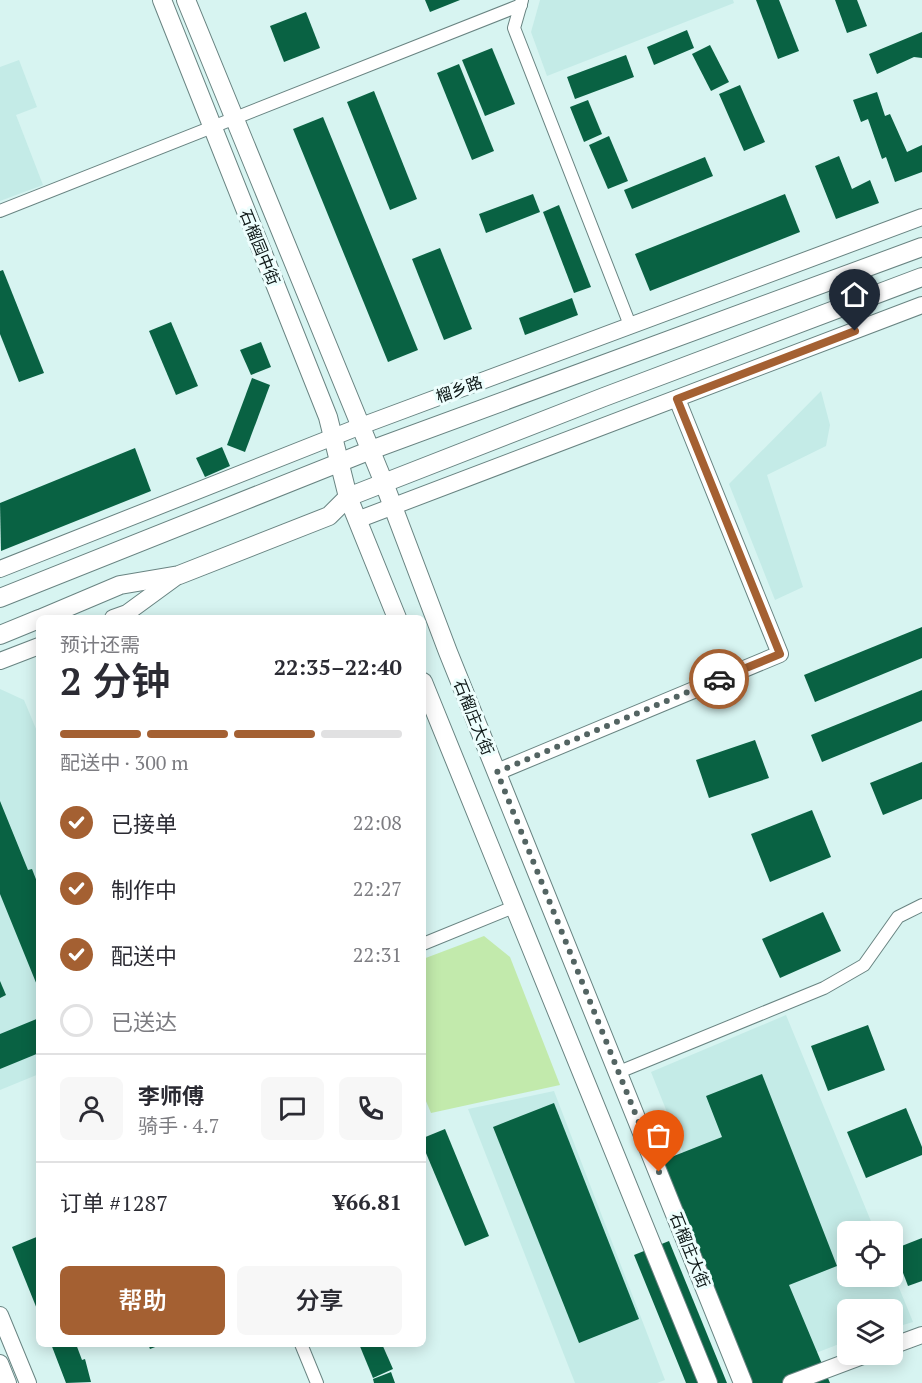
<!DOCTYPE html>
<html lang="zh">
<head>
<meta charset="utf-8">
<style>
  body { margin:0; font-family:"PT Serif","Noto Sans SC",serif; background:#f7f7f7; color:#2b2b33; height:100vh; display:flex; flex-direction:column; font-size:22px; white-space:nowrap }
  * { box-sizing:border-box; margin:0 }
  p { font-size:20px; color:#7c7c81 }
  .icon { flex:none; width:33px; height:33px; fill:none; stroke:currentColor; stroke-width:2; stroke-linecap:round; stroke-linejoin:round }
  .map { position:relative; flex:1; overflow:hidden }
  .drawer { position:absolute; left:36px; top:615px; width:390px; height:732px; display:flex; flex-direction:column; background:#fff; border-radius:9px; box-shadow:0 3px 15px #0003 }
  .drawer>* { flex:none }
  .buttons { position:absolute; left:837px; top:1221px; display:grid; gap:12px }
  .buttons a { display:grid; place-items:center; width:66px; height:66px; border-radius:9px; background:#fff; box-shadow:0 3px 15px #0003; font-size:30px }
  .pin { position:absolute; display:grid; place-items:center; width:51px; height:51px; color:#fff; margin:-62px -26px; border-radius:50% 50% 50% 0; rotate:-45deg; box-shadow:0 0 6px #0007 }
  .pin .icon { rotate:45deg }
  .courier { position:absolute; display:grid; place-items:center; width:60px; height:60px; margin:-30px; border:4px solid #a46032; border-radius:50%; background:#fff; color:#222; box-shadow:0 2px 8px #0007 }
  .overview em { font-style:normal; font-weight:600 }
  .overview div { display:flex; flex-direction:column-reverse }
  .overview { display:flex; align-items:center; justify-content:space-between; height:102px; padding:0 24px }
  h1 { font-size:39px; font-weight:600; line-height:45px }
  .bar { display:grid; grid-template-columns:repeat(4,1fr); gap:9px 6px; align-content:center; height:72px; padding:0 24px }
  .bar i { height:8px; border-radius:4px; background:#e1e1e2 }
  .bar .active { background:#a46032 }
  .bar p { grid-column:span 4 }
  .line { display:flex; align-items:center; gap:15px; padding:0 24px; border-top:2px solid #e1e1e2 }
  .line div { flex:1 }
  .round { display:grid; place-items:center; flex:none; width:63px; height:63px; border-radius:9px; background:#f7f7f7 }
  ol { padding:0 24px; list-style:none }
  li { display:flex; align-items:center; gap:18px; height:66px }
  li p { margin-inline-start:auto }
  li .icon { padding:6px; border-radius:50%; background:#a46032; color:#fff; stroke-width:4 }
  li:last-child { color:#7c7c81 }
  li i { width:33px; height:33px; border:3px solid #e1e1e2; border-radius:50% }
  .primary-button { display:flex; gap:12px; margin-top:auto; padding:12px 24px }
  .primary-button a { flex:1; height:69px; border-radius:9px; background:#a46032; color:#fff; font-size:24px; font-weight:600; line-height:69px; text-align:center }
  .primary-button a+a { background:#f7f7f7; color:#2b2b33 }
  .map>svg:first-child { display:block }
  .built { fill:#c4ebe7 }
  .green { fill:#c2eaac }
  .building { fill:#096243 }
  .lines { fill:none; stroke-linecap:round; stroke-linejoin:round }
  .street-casing { stroke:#698482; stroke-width:14 }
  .secondary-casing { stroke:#698482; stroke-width:18 }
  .primary-casing { stroke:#698482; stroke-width:20 }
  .street { stroke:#fff; stroke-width:12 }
  .secondary { stroke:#fff; stroke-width:16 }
  .primary { stroke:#fff; stroke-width:18 }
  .done { stroke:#536462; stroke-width:6; stroke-dasharray:0 10.8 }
  .route { stroke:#a46032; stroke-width:8 }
  .labels { text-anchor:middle; stroke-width:6; stroke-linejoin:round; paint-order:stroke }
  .street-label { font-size:16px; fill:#0c1615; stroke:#edfefd }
</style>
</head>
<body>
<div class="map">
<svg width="922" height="1383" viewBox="0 0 922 1383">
  <rect width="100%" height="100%" fill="#d7f4f1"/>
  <g class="built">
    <polygon points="540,0 733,0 734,3 547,76 531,32"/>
    <polygon points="19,60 37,107 16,115 43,185 0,201 0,67"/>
    <polygon points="821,391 830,425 826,446 767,475 803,587 775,600 729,484"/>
    <polygon points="0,689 24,700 39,736 39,1074 0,1090"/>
    <polygon points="786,1015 875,1231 848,1232 848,1276 892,1276 893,1273 913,1322 893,1328 892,1310 848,1310 847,1341 782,1366 765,1358 651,1072"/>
    <polygon points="554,1091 665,1380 657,1383 575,1383 468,1109"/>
  </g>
  <polygon class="green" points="484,936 510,957 560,1085 431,1113 423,1094 423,959"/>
  <g class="building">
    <polygon points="425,0 460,0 430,12"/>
    <polygon points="756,0 779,0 799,51 778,59"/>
    <polygon points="835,0 857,0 867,26 847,33"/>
    <polygon points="306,12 320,48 284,62 270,26"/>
    <polygon points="687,30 694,48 654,65 647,47"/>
    <polygon points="922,32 922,58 914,57 877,74 869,54"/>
    <polygon points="710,45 729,82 711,91 692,54"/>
    <polygon points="492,48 515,104 485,116 462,60"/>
    <polygon points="626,55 634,77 575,99 567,77"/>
    <polygon points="459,64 494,151 472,160 437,73"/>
    <polygon points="740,85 765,142 744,151 719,94"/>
    <polygon points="374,91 417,199 390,210 347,102"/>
    <polygon points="877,92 885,116 890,114 907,152 922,145 922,172 895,182 886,157 882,159 868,119 861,122 853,100"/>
    <polygon points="588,100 602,134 584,142 570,107"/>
    <polygon points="323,117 418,350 388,362 293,129"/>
    <polygon points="609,136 628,181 608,189 589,145"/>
    <polygon points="839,156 852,189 870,180 879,203 836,219 815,166"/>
    <polygon points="705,157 713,176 632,209 624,190"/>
    <polygon points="533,194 540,212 486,233 479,214"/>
    <polygon points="785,194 800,232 650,291 635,254"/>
    <polygon points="559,205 591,287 574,293 543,212"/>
    <polygon points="440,248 472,329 444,340 412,259"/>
    <polygon points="3,270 44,373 19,382 0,334 0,271"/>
    <polygon points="572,298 578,315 525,335 519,318"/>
    <polygon points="171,322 198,386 176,395 149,331"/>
    <polygon points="261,342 271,367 251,375 240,350"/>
    <polygon points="252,378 270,385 245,452 227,445"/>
    <polygon points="222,447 230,466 205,477 196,458"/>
    <polygon points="135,448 151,491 1,551 0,503"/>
    <polygon points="922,627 922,658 815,702 804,675"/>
    <polygon points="922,690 922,721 822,762 811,735"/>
    <polygon points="755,740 769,778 709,798 696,760"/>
    <polygon points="922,762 922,799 883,815 870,783"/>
    <polygon points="0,801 28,870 32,869 39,887 39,990 0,894"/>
    <polygon points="812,810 831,857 770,882 751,834"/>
    <polygon points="823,912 841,951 780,978 762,939"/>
    <polygon points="0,981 6,995 0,998"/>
    <polygon points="39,1018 39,1053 0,1069 0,1034"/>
    <polygon points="868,1025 885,1070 828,1091 811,1046"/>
    <polygon points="762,1074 837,1266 789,1285 830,1383 739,1383 651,1165 722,1137 706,1096"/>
    <polygon points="554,1103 639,1319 579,1343 493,1127"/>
    <polygon points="906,1108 922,1147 922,1155 866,1178 847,1132"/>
    <polygon points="445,1129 489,1236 465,1246 423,1146 423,1138"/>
    <polygon points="39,1236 39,1314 12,1247"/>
    <polygon points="922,1238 922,1281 908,1286 894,1249"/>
    <polygon points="669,1241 727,1383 686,1383 634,1255"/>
    <polygon points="51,1344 76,1344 82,1360 85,1359 91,1382 66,1383"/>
    <polygon points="148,1344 163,1344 150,1349"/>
    <polygon points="359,1344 382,1344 393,1369 373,1378"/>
    <polygon points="391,1372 395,1383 374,1383 373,1379"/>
  </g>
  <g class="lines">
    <g class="street-casing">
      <g id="street">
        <polyline points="522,0 514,28 630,325"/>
        <polyline points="0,211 521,5"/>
        <polyline points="423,944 516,906"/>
        <polyline points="619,1072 824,988 864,965 898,917 922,905"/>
        <polyline points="301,1344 317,1383"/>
      </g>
    </g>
    <g class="secondary-casing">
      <g id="secondary">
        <polyline points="357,520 922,305"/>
        <polyline points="0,569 361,426 922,217"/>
        <polyline points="113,618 127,613 179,575"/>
        <polyline points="0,661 39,646"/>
        <polyline points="497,772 780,654 677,399"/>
        <polyline points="0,1315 28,1383"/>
        <polyline points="892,1346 922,1335"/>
        <polyline points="0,1363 8,1383"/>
        <polyline points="791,1383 868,1354"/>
      </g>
    </g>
    <g class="primary-casing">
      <g id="primary">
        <polyline points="162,0 328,417 348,497 397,618"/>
        <polyline points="186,0 384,483 448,652 743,1383"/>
        <polyline points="0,598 371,450 922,247"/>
        <polyline points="42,618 120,585 179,575 329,516 348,497 604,397 922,277"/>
        <polyline points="0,635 39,619"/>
        <polyline points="423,682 708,1383"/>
      </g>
    </g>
    <use href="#street" class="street"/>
    <use href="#secondary" class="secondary"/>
    <use href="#primary" class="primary"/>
  </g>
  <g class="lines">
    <polyline class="done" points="659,1172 497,772 719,679"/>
    <polyline class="route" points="719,679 780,654 677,399 855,331"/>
  </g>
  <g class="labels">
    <g class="street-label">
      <text transform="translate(260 247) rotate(68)" y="6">石榴园中街</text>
      <text transform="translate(459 389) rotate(-20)" y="6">榴乡路</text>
      <text transform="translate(474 717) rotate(68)" y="6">石榴庄大街</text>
      <text transform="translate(690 1250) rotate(68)" y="6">石榴庄大街</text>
    </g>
  </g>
</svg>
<div class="buttons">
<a><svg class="icon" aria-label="locate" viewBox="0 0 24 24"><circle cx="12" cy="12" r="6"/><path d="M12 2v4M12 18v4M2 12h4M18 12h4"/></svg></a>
<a><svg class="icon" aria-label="layers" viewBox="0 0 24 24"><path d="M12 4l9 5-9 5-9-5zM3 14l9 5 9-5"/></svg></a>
</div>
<div class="pin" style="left:659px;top:1172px;background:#ea580c"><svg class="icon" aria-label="bag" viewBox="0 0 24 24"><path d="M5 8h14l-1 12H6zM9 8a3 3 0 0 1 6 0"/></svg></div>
<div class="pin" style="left:855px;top:331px;background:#1f2937"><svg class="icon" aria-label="home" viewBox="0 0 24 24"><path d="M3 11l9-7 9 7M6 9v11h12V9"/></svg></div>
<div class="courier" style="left:719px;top:679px"><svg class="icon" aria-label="car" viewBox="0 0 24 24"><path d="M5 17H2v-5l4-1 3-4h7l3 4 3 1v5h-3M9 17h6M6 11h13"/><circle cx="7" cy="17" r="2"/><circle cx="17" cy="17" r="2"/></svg></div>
<section class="drawer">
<div class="overview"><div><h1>2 分钟</h1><p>预计还需</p></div><em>22:35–22:40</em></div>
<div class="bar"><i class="active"></i><i class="active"></i><i class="active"></i><i></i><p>配送中 · 300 m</p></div>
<ol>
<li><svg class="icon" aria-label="check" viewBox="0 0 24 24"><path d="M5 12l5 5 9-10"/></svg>已接单<p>22:08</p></li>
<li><svg class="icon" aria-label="check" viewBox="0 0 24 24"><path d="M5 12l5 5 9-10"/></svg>制作中<p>22:27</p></li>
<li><svg class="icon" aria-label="check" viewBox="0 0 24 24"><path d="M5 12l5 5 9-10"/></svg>配送中<p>22:31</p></li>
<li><i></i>已送达</li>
</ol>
<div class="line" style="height:108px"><a class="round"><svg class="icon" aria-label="person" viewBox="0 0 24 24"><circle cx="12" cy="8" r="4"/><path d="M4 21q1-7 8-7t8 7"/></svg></a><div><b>李师傅</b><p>骑手 · 4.7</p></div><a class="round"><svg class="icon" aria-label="chat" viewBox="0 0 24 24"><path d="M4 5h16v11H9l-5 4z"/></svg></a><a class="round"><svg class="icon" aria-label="phone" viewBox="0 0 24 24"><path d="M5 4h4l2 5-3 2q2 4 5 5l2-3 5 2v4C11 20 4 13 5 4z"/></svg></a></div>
<div class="line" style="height:78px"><div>订单 #1287</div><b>¥66.81</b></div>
<div class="primary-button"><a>帮助</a><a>分享</a></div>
</section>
</div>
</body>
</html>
